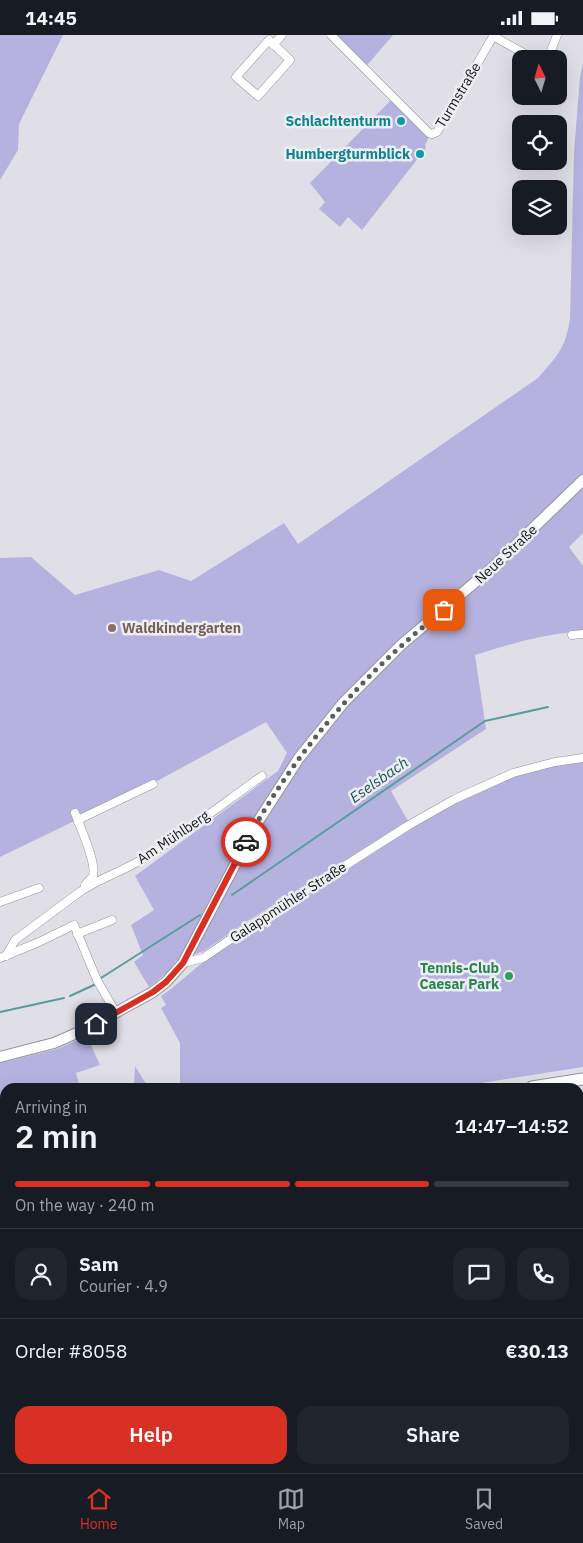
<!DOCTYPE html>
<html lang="en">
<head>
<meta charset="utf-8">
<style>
  body { margin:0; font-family:"IBM Plex Sans",sans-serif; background:#20242c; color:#f1f3f6; height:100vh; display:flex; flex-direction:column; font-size:19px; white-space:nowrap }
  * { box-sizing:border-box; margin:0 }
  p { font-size:16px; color:#9ea1a6 }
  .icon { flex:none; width:28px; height:28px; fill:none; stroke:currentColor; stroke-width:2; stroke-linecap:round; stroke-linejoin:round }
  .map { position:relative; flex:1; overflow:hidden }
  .sheet { position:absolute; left:0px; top:1048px; width:584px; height:391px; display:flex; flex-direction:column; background:#171b24; border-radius:15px 15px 0 0; box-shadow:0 5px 20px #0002 }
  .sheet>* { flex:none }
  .needle { width:32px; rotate:355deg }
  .tools { position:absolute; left:512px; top:15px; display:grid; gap:10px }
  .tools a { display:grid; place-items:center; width:55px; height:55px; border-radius:10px; background:#171b24; box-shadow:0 5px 20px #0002; font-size:25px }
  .pin { position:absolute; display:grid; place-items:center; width:42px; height:42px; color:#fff; margin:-21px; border-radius:10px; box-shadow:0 2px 8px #0006 }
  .courier { position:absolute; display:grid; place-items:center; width:50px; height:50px; margin:-25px; border:4px solid #d93025; border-radius:50%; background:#fff; color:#222; box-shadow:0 1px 6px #0007 }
  .overview em { font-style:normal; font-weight:600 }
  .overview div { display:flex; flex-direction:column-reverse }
  .overview { display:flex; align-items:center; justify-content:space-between; height:85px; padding:0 15px }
  h1 { font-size:32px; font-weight:600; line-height:38px }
  .bar { display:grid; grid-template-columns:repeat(4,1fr); gap:8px 5px; align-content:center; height:60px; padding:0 15px }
  .bar i { height:6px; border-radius:4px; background:#363941 }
  .bar .active { background:#d93025 }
  .bar p { grid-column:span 4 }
  .line { display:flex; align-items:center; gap:12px; padding:0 15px; border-top:1px solid #363941 }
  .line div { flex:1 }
  .round { display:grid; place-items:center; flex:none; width:52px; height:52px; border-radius:15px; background:#20242c }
  .action { display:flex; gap:10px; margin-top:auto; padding:10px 15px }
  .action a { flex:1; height:58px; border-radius:15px; background:#d93025; color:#fff; font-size:20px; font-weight:600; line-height:58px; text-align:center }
  .action a+a { background:#20242c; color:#f1f3f6 }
  .status { display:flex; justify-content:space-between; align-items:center; height:35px; padding:0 25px; background:#171b24; direction:ltr }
  .status svg { height:14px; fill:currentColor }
  .tabs { display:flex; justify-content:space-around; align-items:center; height:70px; border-top:1px solid #363941; background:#171b24; font-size:14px; color:#9ea1a6 }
  .tabs a { display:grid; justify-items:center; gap:2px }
  .tabs .active { color:#d93025 }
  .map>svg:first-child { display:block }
  .built { fill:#d3d2e1 }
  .green { fill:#b6b2e0 }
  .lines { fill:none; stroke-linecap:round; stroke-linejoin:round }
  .stream { stroke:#579d9d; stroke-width:2 }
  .minor-casing { stroke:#93939a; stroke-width:9 }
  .major-casing { stroke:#93939a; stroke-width:12 }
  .highway-casing { stroke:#93939a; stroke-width:13 }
  .minor { stroke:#fff; stroke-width:8 }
  .major { stroke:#fff; stroke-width:10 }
  .highway { stroke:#fff; stroke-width:11 }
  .done { stroke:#5d5c60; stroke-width:5; stroke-dasharray:0 9 }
  .route { stroke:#d93025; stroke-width:6 }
  .culture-dot { fill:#0f9aa8; stroke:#ededf4; stroke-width:2 }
  .education-dot { fill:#8d6e63; stroke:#ededf4; stroke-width:2 }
  .leisure-dot { fill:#2e9e5b; stroke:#ededf4; stroke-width:2 }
  .labels { text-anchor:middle; stroke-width:5; stroke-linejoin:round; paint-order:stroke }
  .street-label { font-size:14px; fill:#161618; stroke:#ededf4 }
  .culture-label { font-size:14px; font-weight:bold; fill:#0d838f; stroke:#ededf4; text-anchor:end }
  .education-label { font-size:14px; font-weight:bold; fill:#785e54; stroke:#ededf4; text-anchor:start }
  .leisure-label { font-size:14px; font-weight:bold; fill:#27864d; stroke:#ededf4; text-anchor:end }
  .water-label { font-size:15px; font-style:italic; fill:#1a5657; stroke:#ededf4 }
</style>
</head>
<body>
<div class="status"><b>14:45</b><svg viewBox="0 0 49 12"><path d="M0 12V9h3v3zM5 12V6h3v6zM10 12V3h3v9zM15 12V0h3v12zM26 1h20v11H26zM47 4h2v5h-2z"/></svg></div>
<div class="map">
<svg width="583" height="1438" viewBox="0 0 583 1438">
  <rect width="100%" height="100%" fill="#e0dfe7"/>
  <polygon class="built" points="5,1231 5,1346 0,1349 0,1232"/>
  <g class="green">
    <polygon points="0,0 63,0 19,89 18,115 0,145"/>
    <polygon points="327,0 393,0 363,35"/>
    <path d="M583,28V498L569,512L583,531V597C548,597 508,610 475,620L486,694L391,756L408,786L249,885L204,916L176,926L168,937L149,952L134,927L143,920L131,890L154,875L135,841L278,736L287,718L266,687L159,745L0,822V523L31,522L75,560L159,535L191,546L284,488L298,509L538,343C557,321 566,313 570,283L574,117L580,42Z"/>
    <polygon points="392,64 429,102 425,110 426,113 362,195 348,182 340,192 319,174 325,167 310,148"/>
    <path d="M583,726V1032L455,1052H180V1008L161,973L166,970L161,961C176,951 188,939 202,928C245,898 291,871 336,842C411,794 491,734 583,726Z"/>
    <polygon points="87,1001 100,1030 76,1038 80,1052 5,1052 5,1139 0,1140 0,1028 57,1014"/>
    <polygon points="135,1031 148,1052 134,1052"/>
    <polygon points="583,1075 583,1141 579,1143 579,1076"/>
    <polygon points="5,1177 5,1231 0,1232 0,1179"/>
    <polygon points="579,1342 583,1350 583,1438 399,1438 404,1434 579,1434"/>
  </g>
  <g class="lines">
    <g class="stream">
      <polyline points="232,860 485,686 548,672"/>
      <polyline points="101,943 200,880"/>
      <polyline points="70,961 96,949"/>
      <polyline points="0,977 64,963"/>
    </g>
    <g class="minor-casing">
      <g id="minor">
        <polyline points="331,0 429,98 432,99"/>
        <polyline points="493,1 534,24"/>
        <polygon points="269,5 290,25 258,61 236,42"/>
        <polyline points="273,10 282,0"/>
        <polyline points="548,24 557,0"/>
        <polyline points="432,99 437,97 494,0"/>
        <polyline points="572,600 583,599"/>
        <path d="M75,778C80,791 97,829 93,841C91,844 87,847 85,850"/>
        <polyline points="78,787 82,783 153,749"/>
        <polyline points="0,867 39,853"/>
        <polyline points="77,899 112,885"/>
        <path d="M6,921L15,905L81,856C99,844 120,837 139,826C182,801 221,770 262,741"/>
        <polyline points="0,923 39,907 74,890 97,945 116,978"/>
        <polyline points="183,928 203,923 253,889 409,790 455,764 513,738 555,727 583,723"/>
        <polyline points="579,1201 583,1200"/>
        <polyline points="579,1296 583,1295"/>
        <polyline points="0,1391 5,1390"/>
        <polyline points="175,1438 182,1434"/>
        <polyline points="324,1438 329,1434"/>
      </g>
    </g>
    <g class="major-casing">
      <polyline id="major" points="0,1022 54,1008 86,994 153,957 166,947 183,928 257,788 299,723 344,667 401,610 493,532 583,445"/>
    </g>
    <g class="highway-casing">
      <g id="highway">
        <polyline points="532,1052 583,1044"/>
        <polyline points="579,1066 583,1066"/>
        <polyline points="0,1152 5,1151"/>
        <polyline points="0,1169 5,1168"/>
      </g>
    </g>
    <use href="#minor" class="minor"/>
    <use href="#major" class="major"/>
    <use href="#highway" class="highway"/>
  </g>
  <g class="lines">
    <path class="done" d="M246,807C286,734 338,668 400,612C414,599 429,587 444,575"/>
    <polyline class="route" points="96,989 153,957 166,947 183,928 246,807"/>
  </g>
  <g class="culture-dot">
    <circle cx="401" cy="86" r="5"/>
    <circle cx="420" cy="119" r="5"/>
  </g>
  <circle class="education-dot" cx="112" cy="593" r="5"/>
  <circle class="leisure-dot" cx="509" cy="941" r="5"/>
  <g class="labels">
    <g class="street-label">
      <text transform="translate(458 60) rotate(-59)" y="5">Turmstraße</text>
      <text transform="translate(506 519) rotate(-43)" y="5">Neue Straße</text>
      <text transform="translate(173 802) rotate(-34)" y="5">Am Mühlberg</text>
      <text transform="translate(288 867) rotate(-33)" y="5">Galappmühler Straße</text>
    </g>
    <g class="culture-label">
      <text x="391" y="91">Schlachtenturm</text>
      <text x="410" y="124">Humbergturmblick</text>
    </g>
    <g class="education-label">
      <text x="122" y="598">Waldkindergarten</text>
    </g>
    <g class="leisure-label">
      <text x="499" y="938">Tennis-Club<tspan x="499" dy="16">Caesar Park</tspan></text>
    </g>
    <g class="water-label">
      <text transform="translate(379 745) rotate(-35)" y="5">Eselsbach</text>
    </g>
  </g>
</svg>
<div class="tools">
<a><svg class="needle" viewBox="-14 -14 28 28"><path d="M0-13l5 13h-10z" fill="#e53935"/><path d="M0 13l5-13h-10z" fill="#9ea1a6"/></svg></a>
<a><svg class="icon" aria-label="locate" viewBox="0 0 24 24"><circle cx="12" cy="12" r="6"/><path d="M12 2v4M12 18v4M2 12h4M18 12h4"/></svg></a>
<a><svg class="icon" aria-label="layers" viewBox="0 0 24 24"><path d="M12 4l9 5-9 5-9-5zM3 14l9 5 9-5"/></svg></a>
</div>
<div class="pin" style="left:444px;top:575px;background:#ea580c"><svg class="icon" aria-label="bag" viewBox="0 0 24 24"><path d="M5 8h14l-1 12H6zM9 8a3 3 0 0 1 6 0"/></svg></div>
<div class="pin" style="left:96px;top:989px;background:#1f2937"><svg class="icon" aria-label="home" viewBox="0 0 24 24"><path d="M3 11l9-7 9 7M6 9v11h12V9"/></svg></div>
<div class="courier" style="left:246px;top:807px"><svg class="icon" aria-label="car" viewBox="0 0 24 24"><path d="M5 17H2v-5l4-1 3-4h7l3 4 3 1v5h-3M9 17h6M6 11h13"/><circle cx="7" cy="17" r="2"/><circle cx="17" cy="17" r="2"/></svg></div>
<section class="sheet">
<div class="overview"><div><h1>2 min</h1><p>Arriving in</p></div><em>14:47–14:52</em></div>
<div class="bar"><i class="active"></i><i class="active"></i><i class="active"></i><i></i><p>On the way · 240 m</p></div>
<div class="line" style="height:90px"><a class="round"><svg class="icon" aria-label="person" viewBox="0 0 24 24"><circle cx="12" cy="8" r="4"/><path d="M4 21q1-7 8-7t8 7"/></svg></a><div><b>Sam</b><p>Courier · 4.9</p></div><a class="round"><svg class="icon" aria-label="chat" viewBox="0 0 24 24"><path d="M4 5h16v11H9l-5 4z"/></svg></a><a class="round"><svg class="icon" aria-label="phone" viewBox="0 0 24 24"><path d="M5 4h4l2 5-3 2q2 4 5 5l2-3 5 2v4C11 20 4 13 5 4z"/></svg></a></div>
<div class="line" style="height:65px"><div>Order #8058</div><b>€30.13</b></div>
<div class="action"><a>Help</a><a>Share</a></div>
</section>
</div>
<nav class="tabs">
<a class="active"><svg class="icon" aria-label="home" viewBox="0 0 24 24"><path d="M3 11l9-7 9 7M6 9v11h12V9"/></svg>Home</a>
<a><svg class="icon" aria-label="map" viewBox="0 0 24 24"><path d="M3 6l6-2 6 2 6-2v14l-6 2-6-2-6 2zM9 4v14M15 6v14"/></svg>Map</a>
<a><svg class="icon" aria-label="saved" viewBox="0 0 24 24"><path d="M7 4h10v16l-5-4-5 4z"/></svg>Saved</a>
</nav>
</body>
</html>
